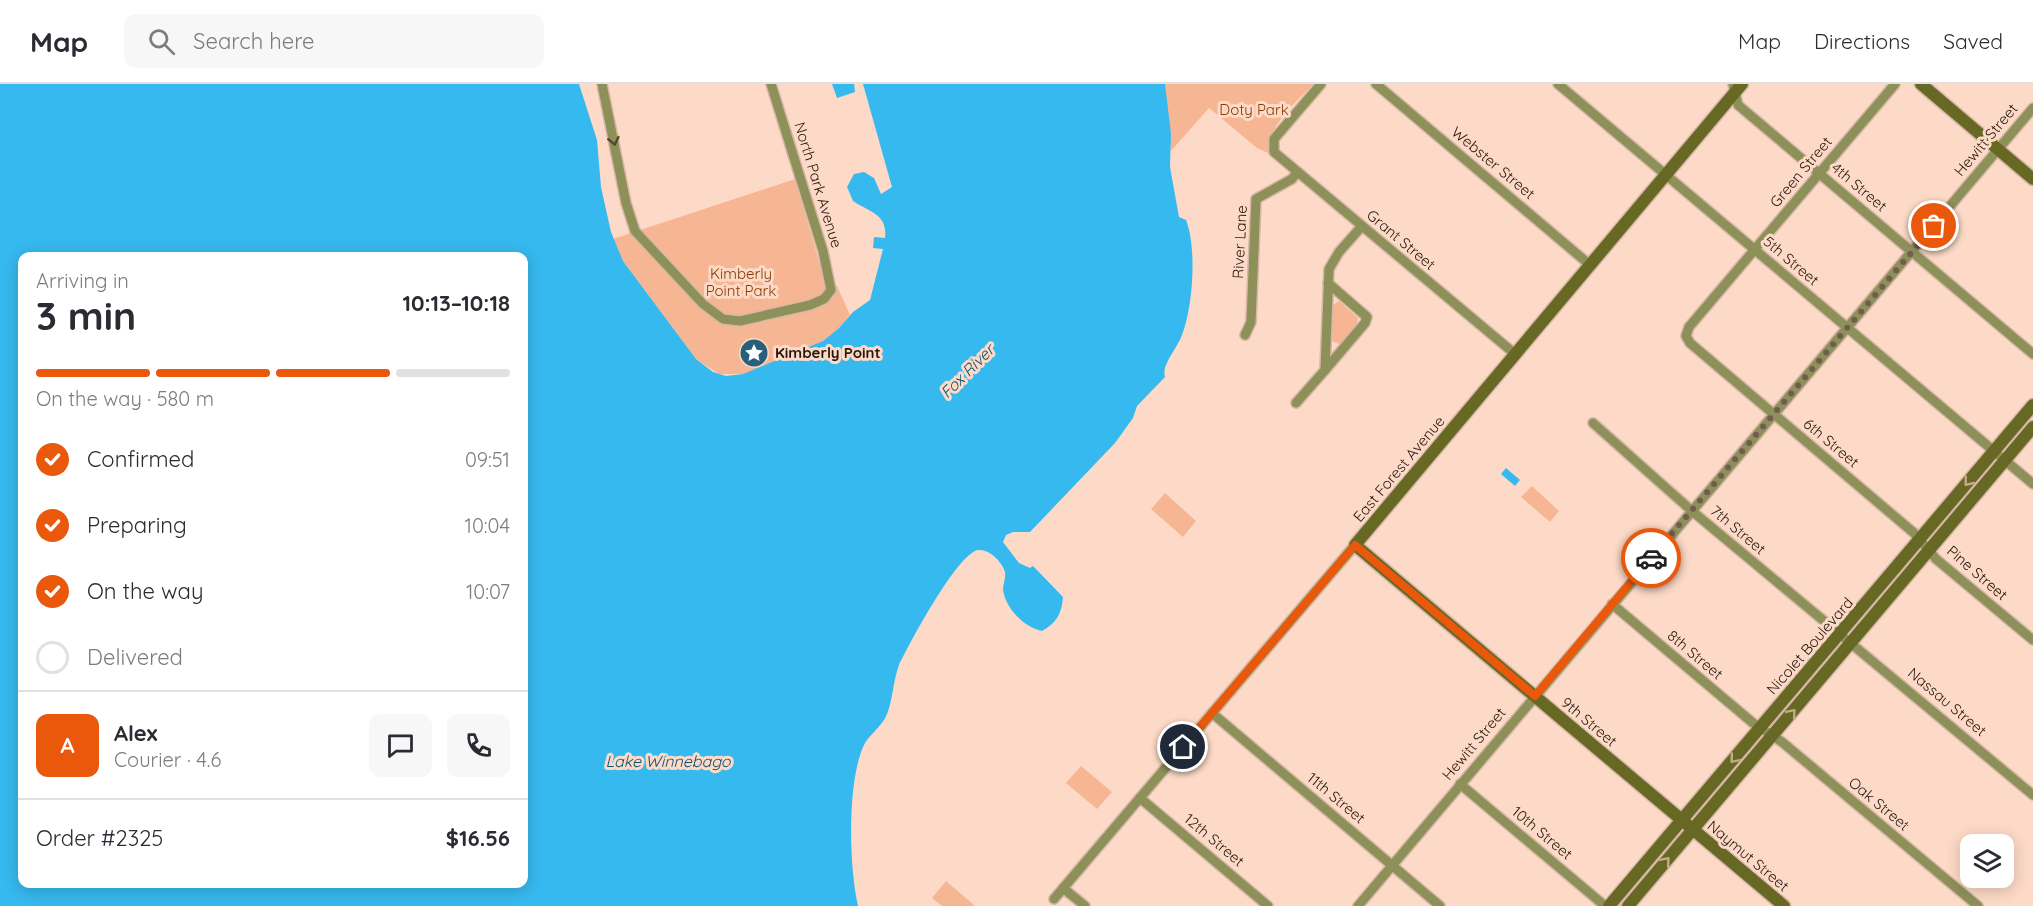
<!DOCTYPE html>
<html lang="en">
<head>
<meta charset="utf-8">
<style>
  body { margin:0; font-family:Quicksand,sans-serif; background:#f7f7f7; color:#2b2b33; height:100vh; display:flex; flex-direction:column; font-size:22px; white-space:nowrap }
  * { box-sizing:border-box; margin:0 }
  p { font-size:20px; color:#7c7c81 }
  .icon { flex:none; width:33px; height:33px; fill:none; stroke:currentColor; stroke-width:2; stroke-linecap:round; stroke-linejoin:round }
  .map { position:relative; flex:1; overflow:hidden }
  .panel { position:absolute; left:18px; top:168px; width:510px; height:636px; display:flex; flex-direction:column; background:#fff; border-radius:12px; box-shadow:0 3px 15px #0003 }
  .panel>* { flex:none }
  .tools { position:absolute; left:1960px; top:750px; display:grid; gap:12px }
  .tools a { display:grid; place-items:center; width:54px; height:54px; border-radius:12px; background:#fff; box-shadow:0 3px 15px #0003; font-size:30px }
  .pin { position:absolute; display:grid; place-items:center; width:51px; height:51px; color:#fff; margin:-26px; border:3px solid #fff; border-radius:50%; box-shadow:0 2px 6px #0007 }
  .courier { position:absolute; display:grid; place-items:center; width:60px; height:60px; margin:-30px; border:4px solid #ea580c; border-radius:50%; background:#fff; color:#222; box-shadow:0 2px 8px #0007 }
  .summary em { font-style:normal; font-weight:800 }
  .summary div { display:flex; flex-direction:column-reverse }
  .summary { display:flex; align-items:center; justify-content:space-between; height:102px; padding:0 18px }
  h1 { font-size:39px; font-weight:800; line-height:45px }
  .bar { display:grid; grid-template-columns:repeat(4,1fr); gap:9px 6px; align-content:center; height:72px; padding:0 18px }
  .bar i { height:8px; border-radius:4px; background:#e1e1e2 }
  .bar .active { background:#ea580c }
  .bar p { grid-column:span 4 }
  .line { display:flex; align-items:center; gap:15px; padding:0 18px; border-top:2px solid #e1e1e2 }
  .line div { flex:1 }
  .round { display:grid; place-items:center; flex:none; width:63px; height:63px; border-radius:12px; background:#f7f7f7 }
  ol { padding:0 18px; list-style:none }
  li { display:flex; align-items:center; gap:18px; height:66px }
  li p { margin-inline-start:auto }
  li .icon { padding:6px; border-radius:50%; background:#ea580c; color:#fff; stroke-width:4 }
  li:last-child { color:#7c7c81 }
  li i { width:33px; height:33px; border:3px solid #e1e1e2; border-radius:50% }
  header { display:flex; align-items:center; gap:36px; box-sizing:border-box; height:84px; padding:0 30px; background:#fff; border-bottom:2px solid #e1e1e2 }
  header strong { font-size:28px }
  nav { display:flex; gap:33px; margin-inline-start:auto; font-size:21px }
  .search { width:420px; height:54px; background:#f7f7f7; display:flex; align-items:center; gap:15px; box-sizing:border-box; padding:0 21px; border-radius:12px; color:#7c7c81; font-size:22px }
  .map>svg:first-child { display:block }
  .green { fill:#f7b693 }
  .water { fill:#36b9ee; fill-rule:evenodd }
  .lines { fill:none; stroke-linecap:round; stroke-linejoin:round }
  .street-casing { stroke:#d6b7a6; stroke-width:12 }
  .secondary-casing { stroke:#d6b7a6; stroke-width:15 }
  .street { stroke:#8e905a; stroke-width:9 }
  .secondary { stroke:#676823; stroke-width:12 }
  .oneway { stroke:#50482d }
  .oneway2 { stroke:#c1ac85 }
  .done { stroke:#725c4f; stroke-width:6; stroke-dasharray:0 10.8 }
  .route { stroke:#ea580c; stroke-width:8 }
  .labels { text-anchor:middle; stroke-width:6; stroke-linejoin:round; paint-order:stroke }
  .park-label { font-size:15px; fill:#853b00; stroke:#fddac7 }
  .street-label { font-size:15px; fill:#27180f; stroke:#fddac7 }
  .poi-label { font-size:15px; font-weight:bold; fill:#27180f; stroke:#fddac7; text-anchor:start }
  .water-label { font-size:16px; font-style:italic; fill:#0e5470; stroke:#fddac7 }
</style>
</head>
<body>
<header>
<strong>Map</strong>
<div class="search"><svg class="icon" aria-label="search" viewBox="0 0 24 24"><circle cx="10" cy="10" r="6"/><path d="M15 15l6 6"/></svg>Search here</div>
<nav><a>Map</a><a>Directions</a><a>Saved</a></nav>
</header>
<div class="map">
<svg width="2033" height="822" viewBox="0 0 2033 822">
  <rect width="100%" height="100%" fill="#fddac7"/>
  <g class="green">
    <path d="M1165,0H1313C1295,20 1268,41 1268,69L1257,64L1209,24L1171,67Z"/>
    <polygon points="795,95 826,201 837,202 850,231 839,244 823,257 793,271 743,290 719,290 696,275 623,177 613,155"/>
    <polygon points="1339,217 1358,234 1357,241 1340,260 1333,258 1331,253 1332,222"/>
    <polygon points="1992,378 1995,380 1935,452 1933,451 1932,448"/>
    <polygon points="1532,402 1559,427 1550,438 1521,413"/>
    <polygon points="1165,409 1196,437 1183,453 1151,425"/>
    <polygon points="1917,467 1920,471 1856,546 1854,545 1853,541"/>
    <polygon points="1837,559 1842,561 1774,640 1773,636"/>
    <polygon points="1758,656 1760,656 1698,733 1695,733 1694,731"/>
    <polygon points="1081,682 1112,708 1097,725 1066,699"/>
    <polygon points="1678,749 1683,750 1624,822 1619,822 1618,819"/>
    <polygon points="946,797 974,821 973,822 942,822 932,814"/>
  </g>
  <g class="water">
    <path d="M0,0H579L597,56L601,103L611,148L623,177L696,275L713,288L726,292L743,290L823,257L839,244L853,228L870,216L883,165L873,164L874,153L885,154C888,130 869,128 853,117L847,103L854,90L864,88L874,94L881,110L892,103L863,0H1165L1171,50L1170,83L1179,133L1186,136C1197,164 1193,223 1182,251C1178,263 1161,281 1165,293L1137,322L1133,334L1115,359L1030,448H1013L1006,451L1003,458L1019,479L1030,484L1033,482L1063,513C1062,530 1056,539 1042,547C1024,543 1006,525 1003,506C1003,500 1006,494 1005,488C1002,478 990,465 978,466C957,470 909,560 899,581C893,597 893,615 887,630C882,643 868,651 863,663C847,701 849,782 858,822H0ZM524,172V800H22V172Z"/>
    <polygon points="832,0 854,0 855,8 837,14"/>
    <polygon points="1506,384 1520,396 1515,402 1501,390"/>
  </g>
  <g class="lines">
    <g class="street-casing">
      <g id="street">
        <polyline points="602,0 626,119 635,147 703,220 723,235 740,237 810,221 824,215 831,206 823,167 771,0"/>
        <polyline points="1321,0 1274,55 1274,68 1515,270"/>
        <polyline points="1376,0 1590,181"/>
        <polyline points="1558,0 2033,400"/>
        <polyline points="1733,0 1738,21 2033,270"/>
        <polyline points="1895,0 1689,243 1686,252 1690,259 1914,449 1936,475 2033,556"/>
        <polyline points="1245,251 1251,238 1256,115 1292,95 1297,88"/>
        <polyline points="1325,286 1365,239 1367,233 1328,199"/>
        <polyline points="1296,319 1325,286 1329,185 1339,168 1362,142"/>
        <polyline points="1593,339 1692,427 2033,711"/>
        <polyline points="1612,520 1753,639 1782,658 1978,822"/>
        <polyline points="1212,629 1440,822"/>
        <polyline points="1460,700 1605,822"/>
        <polyline points="1140,714 1268,822"/>
        <polyline points="1063,804 1085,822"/>
        <polyline points="1054,815 1355,461"/>
        <polyline points="1358,822 2033,24"/>
      </g>
    </g>
    <g class="secondary-casing">
      <g id="secondary">
        <polyline points="1742,0 1355,461 1784,822"/>
        <polyline points="1921,0 2033,95"/>
        <polyline points="1609,822 2033,321"/>
        <polyline points="1628,822 2033,343"/>
      </g>
    </g>
    <use href="#street" class="street"/>
    <use href="#secondary" class="secondary"/>
  </g>
  <defs><path id="oneway-chevron" d="M-2-3.5L2.5 0L-2 3.5" fill="none" stroke-width="1.6" stroke-linecap="round" stroke-linejoin="round" transform="scale(1.5)"/></defs>
  <use class="oneway" href="#oneway-chevron" transform="translate(614 57) rotate(78)"/>
  <g class="oneway2">
    <use href="#oneway-chevron" transform="translate(1968 398) rotate(129)"/>
    <use href="#oneway-chevron" transform="translate(1792 629) rotate(-50)"/>
    <use href="#oneway-chevron" transform="translate(1734 675) rotate(130)"/>
    <use href="#oneway-chevron" transform="translate(1666 777) rotate(-50)"/>
  </g>
  <g class="lines">
    <polyline class="done" points="1651,474 1934,142"/>
    <polyline class="route" points="1183,663 1355,461 1535,612 1651,474"/>
  </g>
  <defs>
    <g id="sight-disc" transform="scale(1.5)"><circle r="9.5" fill="#27607a" stroke="#fddac7"/><path d="M0-6L1.8-2.2L6-1.7L2.9 1.2L3.7 5.4L0 3.3L-3.7 5.4L-2.9 1.2L-6-1.7L-1.8-2.2Z" fill="#fff"/></g>
  </defs>
  <g fill-rule="evenodd">
    <use href="#sight-disc" x="754" y="269"/>
  </g>
  <g class="labels">
    <g class="park-label">
      <text x="1254" y="31">Doty Park</text>
      <text x="741" y="195">Kimberly<tspan x="741" dy="17">Point Park</tspan></text>
    </g>
    <g class="street-label">
      <text transform="translate(1986 56) rotate(-50)" y="5">Hewitt Street</text>
      <text transform="translate(1493 79) rotate(40)" y="5">Webster Street</text>
      <text transform="translate(1801 88) rotate(-50)" y="5">Green Street</text>
      <text transform="translate(818 101) rotate(73)" y="5">North Park Avenue</text>
      <text transform="translate(1859 103) rotate(40)" y="5">4th Street</text>
      <text transform="translate(1401 156) rotate(40)" y="5">Grant Street</text>
      <text transform="translate(1240 158) rotate(-87)" y="5">River Lane</text>
      <text transform="translate(1791 177) rotate(40)" y="5">5th Street</text>
      <text transform="translate(1831 359) rotate(40)" y="5">6th Street</text>
      <text transform="translate(1399 385) rotate(-50)" y="5">East Forest Avenue</text>
      <text transform="translate(1738 446) rotate(40)" y="5">7th Street</text>
      <text transform="translate(1977 489) rotate(41)" y="5">Pine Street</text>
      <text transform="translate(1810 562) rotate(-49)" y="5">Nicolet Boulevard</text>
      <text transform="translate(1695 571) rotate(40)" y="5">8th Street</text>
      <text transform="translate(1947 618) rotate(40)" y="5">Nassau Street</text>
      <text transform="translate(1589 638) rotate(40)" y="5">9th Street</text>
      <text transform="translate(1474 660) rotate(-50)" y="5">Hewitt Street</text>
      <text transform="translate(1336 714) rotate(40)" y="5">11th Street</text>
      <text transform="translate(1879 720) rotate(40)" y="5">Oak Street</text>
      <text transform="translate(1542 749) rotate(40)" y="5">10th Street</text>
      <text transform="translate(1214 756) rotate(40)" y="5">12th Street</text>
      <text transform="translate(1748 772) rotate(40)" y="5">Naymut Street</text>
    </g>
    <g class="poi-label">
      <text x="775" y="274">Kimberly Point</text>
    </g>
    <g class="water-label">
      <text transform="translate(967 287) rotate(-45)" y="6">Fox River</text>
      <text x="668" y="683">Lake Winnebago</text>
    </g>
  </g>
</svg>
<div class="tools">
<a><svg class="icon" aria-label="layers" viewBox="0 0 24 24"><path d="M12 4l9 5-9 5-9-5zM3 14l9 5 9-5"/></svg></a>
</div>
<div class="pin" style="left:1934px;top:142px;background:#ea580c"><svg class="icon" aria-label="bag" viewBox="0 0 24 24"><path d="M5 8h14l-1 12H6zM9 8a3 3 0 0 1 6 0"/></svg></div>
<div class="pin" style="left:1183px;top:663px;background:#1f2937"><svg class="icon" aria-label="home" viewBox="0 0 24 24"><path d="M3 11l9-7 9 7M6 9v11h12V9"/></svg></div>
<div class="courier" style="left:1651px;top:474px"><svg class="icon" aria-label="car" viewBox="0 0 24 24"><path d="M5 17H2v-5l4-1 3-4h7l3 4 3 1v5h-3M9 17h6M6 11h13"/><circle cx="7" cy="17" r="2"/><circle cx="17" cy="17" r="2"/></svg></div>
<section class="panel">
<div class="summary"><div><h1>3 min</h1><p>Arriving in</p></div><em>10:13–10:18</em></div>
<div class="bar"><i class="active"></i><i class="active"></i><i class="active"></i><i></i><p>On the way · 580 m</p></div>
<ol>
<li><svg class="icon" aria-label="check" viewBox="0 0 24 24"><path d="M5 12l5 5 9-10"/></svg>Confirmed<p>09:51</p></li>
<li><svg class="icon" aria-label="check" viewBox="0 0 24 24"><path d="M5 12l5 5 9-10"/></svg>Preparing<p>10:04</p></li>
<li><svg class="icon" aria-label="check" viewBox="0 0 24 24"><path d="M5 12l5 5 9-10"/></svg>On the way<p>10:07</p></li>
<li><i></i>Delivered</li>
</ol>
<div class="line" style="height:108px"><b class="round" style="background:#ea580c;color:#fff">A</b><div><b>Alex</b><p>Courier · 4.6</p></div><a class="round"><svg class="icon" aria-label="chat" viewBox="0 0 24 24"><path d="M4 5h16v11H9l-5 4z"/></svg></a><a class="round"><svg class="icon" aria-label="phone" viewBox="0 0 24 24"><path d="M5 4h4l2 5-3 2q2 4 5 5l2-3 5 2v4C11 20 4 13 5 4z"/></svg></a></div>
<div class="line" style="height:78px"><div>Order #2325</div><b>$16.56</b></div>
</section>
</div>
</body>
</html>
